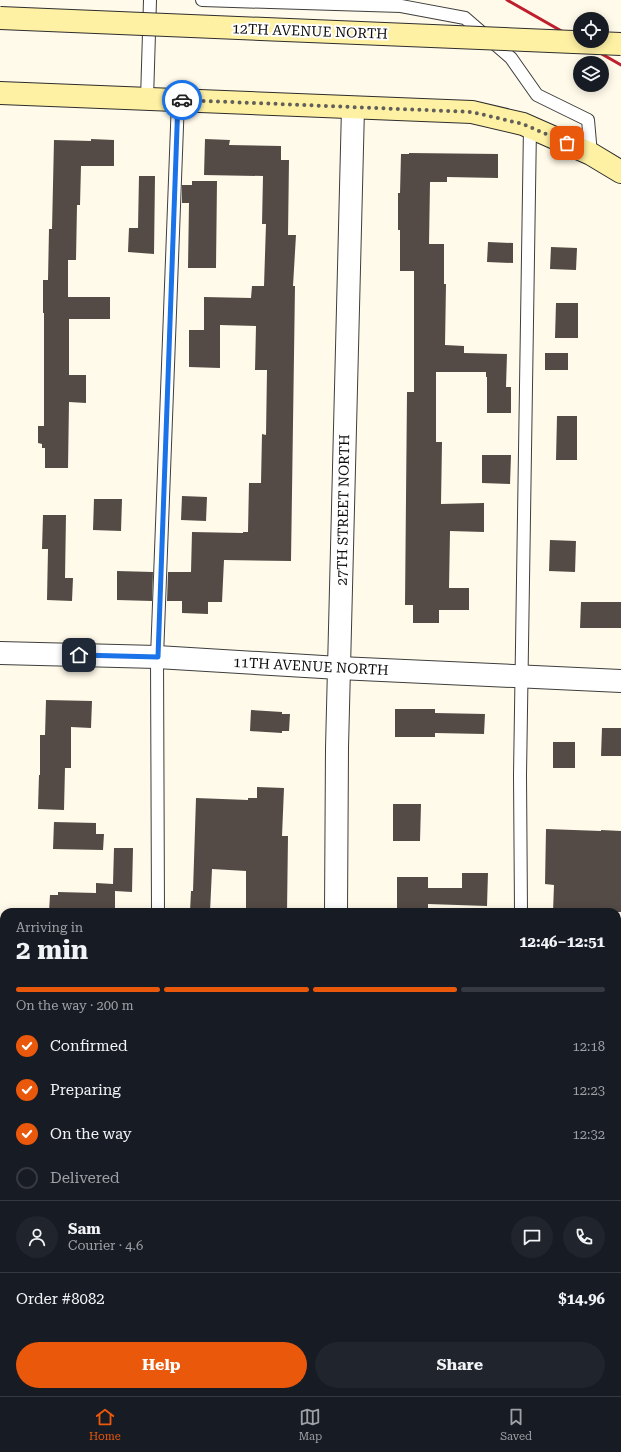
<!DOCTYPE html>
<html lang="en">
<head>
<meta charset="utf-8">
<style>
  body { margin:0; font-family:"Roboto Serif",serif; background:#20242c; color:#f1f3f6; height:100vh; display:flex; flex-direction:column; font-size:15px; white-space:nowrap }
  * { box-sizing:border-box; margin:0 }
  p { font-size:13px; color:#9ea1a6 }
  .icon { flex:none; width:22px; height:22px; fill:none; stroke:currentColor; stroke-width:2; stroke-linecap:round; stroke-linejoin:round }
  .map { position:relative; flex:1; overflow:hidden }
  .drawer { position:absolute; left:0px; top:908px; width:621px; height:488px; display:flex; flex-direction:column; background:#171b24; border-radius:12px 12px 0 0; box-shadow:0 2px 10px #0003 }
  .drawer>* { flex:none }
  .fabs { position:absolute; left:573px; top:12px; display:grid; gap:8px }
  .fabs a { display:grid; place-items:center; width:36px; height:36px; border-radius:50%; background:#171b24; box-shadow:0 2px 10px #0003; font-size:20px }
  .pin { position:absolute; display:grid; place-items:center; width:34px; height:34px; color:#fff; margin:-17px; border-radius:8px; box-shadow:0 2px 6px #0006 }
  .courier { position:absolute; display:grid; place-items:center; width:40px; height:40px; margin:-20px; border:3px solid #1a73e8; border-radius:50%; background:#fff; color:#222; box-shadow:0 1px 5px #0007 }
  .summary em { font-style:normal; font-weight:700 }
  .summary div { display:flex; flex-direction:column-reverse }
  .summary { display:flex; align-items:center; justify-content:space-between; height:68px; padding:0 16px }
  h1 { font-size:26px; font-weight:700; line-height:30px }
  .bar { display:grid; grid-template-columns:repeat(4,1fr); gap:6px 4px; align-content:center; height:48px; padding:0 16px }
  .bar i { height:5px; border-radius:3px; background:#363941 }
  .bar .current { background:#ea580c }
  .bar p { grid-column:span 4 }
  .line { display:flex; align-items:center; gap:10px; padding:0 16px; border-top:1px solid #363941 }
  .line div { flex:1 }
  .round { display:grid; place-items:center; flex:none; width:42px; height:42px; border-radius:21px; background:#20242c }
  ol { padding:0 16px; list-style:none }
  li { display:flex; align-items:center; gap:12px; height:44px }
  li p { margin-inline-start:auto }
  li .icon { padding:4px; border-radius:50%; background:#ea580c; color:#fff; stroke-width:4 }
  li:last-child { color:#9ea1a6 }
  li i { width:22px; height:22px; border:2px solid #363941; border-radius:50% }
  .primary-button { display:flex; gap:8px; margin-top:auto; padding:8px 16px }
  .primary-button a { flex:1; height:46px; border-radius:24px; background:#ea580c; color:#fff; font-size:16px; font-weight:700; line-height:46px; text-align:center }
  .primary-button a+a { background:#20242c; color:#f1f3f6 }
  .tabs { display:flex; justify-content:space-around; align-items:center; height:56px; border-top:1px solid #363941; background:#171b24; font-size:11px; color:#9ea1a6 }
  .tabs a { display:grid; justify-items:center; gap:2px }
  .tabs .current { color:#ea580c }
  .map>svg:first-child { display:block }
  .green { fill:#d1eab2 }
  .building { fill:#544b47 }
  .lines { fill:none; stroke-linecap:round; stroke-linejoin:round }
  .lane-casing { stroke:#3e3e3e; stroke-width:14 }
  .street-casing { stroke:#3e3e3e; stroke-width:24 }
  .secondary-casing { stroke:#2d2d2d; stroke-width:24 }
  .lane { stroke:#fff; stroke-width:12 }
  .street { stroke:#fff; stroke-width:22 }
  .secondary { stroke:#fff1a4; stroke-width:22 }
  .rail { stroke:#bf1f2d; stroke-width:3 }
  .secondary-bridge-casing { stroke:#2d2d2d; stroke-width:24; stroke-linecap:butt }
  .secondary-bridge { stroke:#fff1a4; stroke-width:22 }
  .done { stroke:#605f59; stroke-width:4; stroke-dasharray:0 7.2 }
  .route { stroke:#1a73e8; stroke-width:5 }
  .labels { text-anchor:middle; stroke-width:4; stroke-linejoin:round; paint-order:stroke }
  .street-label { font-size:14px; fill:#0b0b0b; stroke:#fff }
</style>
</head>
<body>
<div class="map">
<svg width="621" height="1396" viewBox="0 0 621 1396">
  <rect width="100%" height="100%" fill="#fffae9"/>
  <rect class="green" x="367" y="1392" width="142" height="4"/>
  <g class="building">
    <polygon points="91,139 114,140 114,166 81,166 80,205 77,205 76,260 68,260 68,297 110,297 110,319 69,319 69,375 86,375 86,403 69,402 68,468 45,468 45,448 42,448 42,444 38,443 38,426 44,426 44,313 43,313 43,280 48,280 49,229 52,229 54,140 91,141"/>
    <polygon points="205,139 230,140 229,145 281,146 281,160 289,160 288,235 296,235 293,286 295,286 291,561 224,560 222,602 208,602 208,614 182,613 182,601 167,601 168,572 191,572 192,532 243,533 243,532 248,532 249,483 261,483 262,434 266,435 267,370 255,370 256,326 220,325 220,368 189,367 189,330 204,330 204,297 251,298 252,286 264,286 266,224 262,224 263,176 204,175"/>
    <polygon points="409,153 498,154 498,178 447,177 447,182 430,182 429,244 444,244 444,284 446,284 445,345 464,346 464,353 507,354 506,387 511,387 511,413 487,413 487,377 486,377 486,372 436,372 436,442 442,442 441,504 484,503 484,532 450,531 449,588 469,588 469,610 439,610 439,623 413,623 413,605 405,605 407,392 414,392 414,271 400,271 400,230 398,230 398,193 400,193 401,154 409,154"/>
    <polygon points="139,176 155,176 154,254 128,252 129,228 138,228"/>
    <polygon points="192,181 217,181 216,268 188,268 189,203 182,203 182,185 192,185"/>
    <polygon points="488,242 513,243 513,263 487,262"/>
    <polygon points="551,247 577,248 576,270 550,269"/>
    <polygon points="556,303 578,303 578,338 555,338"/>
    <rect x="545" y="353" width="23" height="17"/>
    <polygon points="557,416 577,416 577,460 556,460"/>
    <polygon points="482,455 511,455 510,484 482,483"/>
    <polygon points="182,496 207,497 206,521 181,520"/>
    <polygon points="94,499 122,499 121,531 93,530"/>
    <polygon points="43,515 66,515 65,578 73,578 72,601 47,600 48,549 42,549"/>
    <polygon points="550,540 576,541 575,572 549,571"/>
    <polygon points="117,571 153,572 152,601 117,600"/>
    <polygon points="581,602 621,602 621,628 580,628"/>
    <polygon points="46,700 92,701 91,728 71,727 71,768 65,768 64,810 38,809 39,775 40,775 40,735 45,735"/>
    <polygon points="395,709 435,709 435,713 485,714 484,734 435,733 435,737 395,737"/>
    <polygon points="251,710 282,712 282,714 290,714 289,731 282,731 282,733 250,731"/>
    <polygon points="602,728 621,728 621,756 601,756"/>
    <rect x="553" y="742" width="22" height="26"/>
    <polygon points="257,787 284,788 282,836 288,836 287,912 253,912 253,910 246,910 246,871 212,869 210,912 190,912 191,891 193,891 196,798 248,800 248,798 257,798"/>
    <polygon points="393,804 421,804 420,841 393,841"/>
    <polygon points="54,822 96,823 96,834 104,834 103,850 53,849"/>
    <polygon points="546,829 601,831 601,830 621,831 621,912 553,912 554,885 545,884"/>
    <polygon points="114,848 133,848 132,892 115,891 115,912 49,912 50,895 58,895 58,892 96,893 96,883 113,884"/>
    <polygon points="462,873 488,873 487,906 428,904 428,912 397,912 397,877 428,877 428,888 462,888"/>
  </g>
  <g class="lines">
    <g class="lane-casing">
      <g id="lane">
        <polyline points="202,0 401,6 465,18 511,58 537,95 588,120 591,154"/>
        <polyline points="147,99 150,0"/>
        <polyline points="158,912 157,657 178,100"/>
        <polyline points="521,912 520,775 530,127"/>
        <polyline points="157,1396 157,1392"/>
        <polyline points="518,1396 518,1392"/>
      </g>
    </g>
    <g class="street-casing">
      <g id="street">
        <polyline points="0,653 157,657 339,668 621,681"/>
        <polyline points="336,912 337,748 353,108"/>
        <polyline points="0,1301 4,1301"/>
        <polyline points="617,1330 621,1330"/>
        <polyline points="332,1396 332,1392"/>
      </g>
    </g>
    <g class="secondary-casing">
      <polyline id="secondary" points="0,93 472,112 523,124 591,154 621,172"/>
    </g>
    <use href="#lane" class="lane"/>
    <use href="#street" class="street"/>
    <use href="#secondary" class="secondary"/>
    <polyline class="rail" points="507,0 621,65"/>
    <g class="secondary-bridge-casing">
      <polyline id="secondary-bridge" points="0,18 621,44"/>
    </g>
    <use href="#secondary-bridge" class="secondary-bridge"/>
  </g>
  <g class="lines">
    <polyline class="done" points="182,100 472,112 523,124 567,143"/>
    <polyline class="route" points="79,655 158,657 178,100 182,100"/>
  </g>
  <g class="labels">
    <g class="street-label">
      <text transform="translate(310 31) rotate(2)" y="5">12TH AVENUE NORTH</text>
      <text transform="translate(343 510) rotate(-89)" y="5">27TH STREET NORTH</text>
      <text transform="translate(311 666) rotate(3)" y="5">11TH AVENUE NORTH</text>
    </g>
  </g>
</svg>
<div class="fabs">
<a><svg class="icon" aria-label="locate" viewBox="0 0 24 24"><circle cx="12" cy="12" r="6"/><path d="M12 2v4M12 18v4M2 12h4M18 12h4"/></svg></a>
<a><svg class="icon" aria-label="layers" viewBox="0 0 24 24"><path d="M12 4l9 5-9 5-9-5zM3 14l9 5 9-5"/></svg></a>
</div>
<div class="pin" style="left:567px;top:143px;background:#ea580c"><svg class="icon" aria-label="bag" viewBox="0 0 24 24"><path d="M5 8h14l-1 12H6zM9 8a3 3 0 0 1 6 0"/></svg></div>
<div class="pin" style="left:79px;top:655px;background:#1f2937"><svg class="icon" aria-label="home" viewBox="0 0 24 24"><path d="M3 11l9-7 9 7M6 9v11h12V9"/></svg></div>
<div class="courier" style="left:182px;top:100px"><svg class="icon" aria-label="car" viewBox="0 0 24 24"><path d="M5 17H2v-5l4-1 3-4h7l3 4 3 1v5h-3M9 17h6M6 11h13"/><circle cx="7" cy="17" r="2"/><circle cx="17" cy="17" r="2"/></svg></div>
<section class="drawer">
<div class="summary"><div><h1>2 min</h1><p>Arriving in</p></div><em>12:46–12:51</em></div>
<div class="bar"><i class="current"></i><i class="current"></i><i class="current"></i><i></i><p>On the way · 200 m</p></div>
<ol>
<li><svg class="icon" aria-label="check" viewBox="0 0 24 24"><path d="M5 12l5 5 9-10"/></svg>Confirmed<p>12:18</p></li>
<li><svg class="icon" aria-label="check" viewBox="0 0 24 24"><path d="M5 12l5 5 9-10"/></svg>Preparing<p>12:23</p></li>
<li><svg class="icon" aria-label="check" viewBox="0 0 24 24"><path d="M5 12l5 5 9-10"/></svg>On the way<p>12:32</p></li>
<li><i></i>Delivered</li>
</ol>
<div class="line" style="height:72px"><a class="round"><svg class="icon" aria-label="person" viewBox="0 0 24 24"><circle cx="12" cy="8" r="4"/><path d="M4 21q1-7 8-7t8 7"/></svg></a><div><b>Sam</b><p>Courier · 4.6</p></div><a class="round"><svg class="icon" aria-label="chat" viewBox="0 0 24 24"><path d="M4 5h16v11H9l-5 4z"/></svg></a><a class="round"><svg class="icon" aria-label="phone" viewBox="0 0 24 24"><path d="M5 4h4l2 5-3 2q2 4 5 5l2-3 5 2v4C11 20 4 13 5 4z"/></svg></a></div>
<div class="line" style="height:52px"><div>Order #8082</div><b>$14.96</b></div>
<div class="primary-button"><a>Help</a><a>Share</a></div>
</section>
</div>
<nav class="tabs">
<a class="current"><svg class="icon" aria-label="home" viewBox="0 0 24 24"><path d="M3 11l9-7 9 7M6 9v11h12V9"/></svg>Home</a>
<a><svg class="icon" aria-label="map" viewBox="0 0 24 24"><path d="M3 6l6-2 6 2 6-2v14l-6 2-6-2-6 2zM9 4v14M15 6v14"/></svg>Map</a>
<a><svg class="icon" aria-label="saved" viewBox="0 0 24 24"><path d="M7 4h10v16l-5-4-5 4z"/></svg>Saved</a>
</nav>
</body>
</html>
